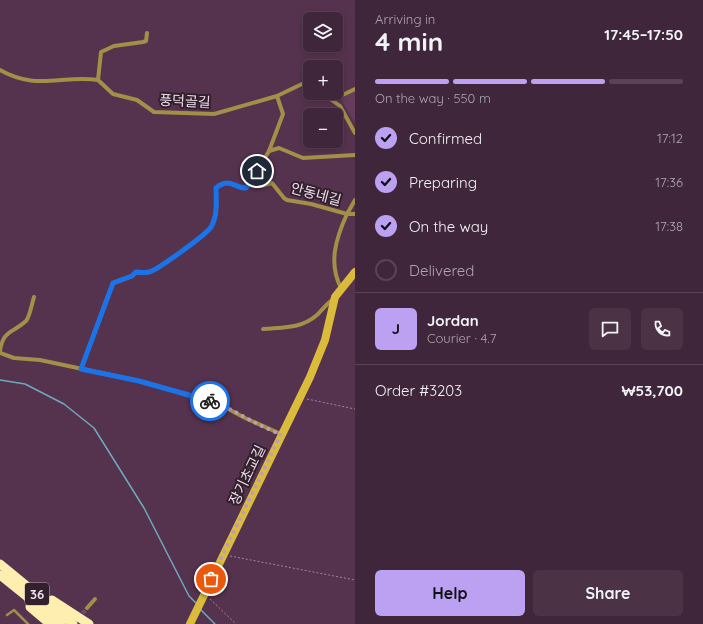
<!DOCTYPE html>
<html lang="en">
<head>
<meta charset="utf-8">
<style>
  body { margin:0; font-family:Quicksand,"Noto Sans KR",sans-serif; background:#4b3245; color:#f1f3f6; height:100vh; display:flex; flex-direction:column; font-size:15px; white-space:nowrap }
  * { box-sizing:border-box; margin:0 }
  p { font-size:13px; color:#aea5af }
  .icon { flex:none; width:22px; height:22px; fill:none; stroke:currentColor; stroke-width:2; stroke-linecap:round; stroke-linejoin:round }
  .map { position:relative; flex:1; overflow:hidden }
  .drawer { display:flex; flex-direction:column; background:#40263a; width:348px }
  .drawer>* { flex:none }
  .tools { position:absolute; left:303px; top:12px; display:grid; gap:8px }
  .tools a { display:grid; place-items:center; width:40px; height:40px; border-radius:6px; background:#40263a; box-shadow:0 2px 6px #0003,0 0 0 1px #594354; font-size:20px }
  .pin { position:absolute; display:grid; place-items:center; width:34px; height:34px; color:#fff; margin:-17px; border:2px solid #fff; border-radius:50%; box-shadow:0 1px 4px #0007 }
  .courier { position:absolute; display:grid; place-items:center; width:40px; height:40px; margin:-20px; border:3px solid #1a73e8; border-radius:50%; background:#fff; color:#222; box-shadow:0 1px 5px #0007 }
  .overview em { font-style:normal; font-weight:700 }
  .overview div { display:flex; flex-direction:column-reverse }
  .overview { display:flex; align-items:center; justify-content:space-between; height:68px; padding:0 20px }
  h1 { font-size:26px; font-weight:700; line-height:30px }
  .bar { display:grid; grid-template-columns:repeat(4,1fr); gap:6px 4px; align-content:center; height:48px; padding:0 20px }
  .bar i { height:5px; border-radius:3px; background:#594354 }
  .bar .on { background:#bca0f2 }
  .bar p { grid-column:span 4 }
  .line { display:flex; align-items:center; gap:10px; padding:0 20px; border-top:1px solid #594354 }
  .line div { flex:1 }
  .round { display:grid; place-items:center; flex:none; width:42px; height:42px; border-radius:6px; background:#4b3245 }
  ol { padding:0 20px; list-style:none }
  li { display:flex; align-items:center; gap:12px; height:44px }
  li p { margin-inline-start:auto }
  li .icon { padding:4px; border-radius:50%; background:#bca0f2; color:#111; stroke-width:4 }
  li:last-child { color:#aea5af }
  li i { width:22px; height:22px; border:2px solid #594354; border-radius:50% }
  .cta { display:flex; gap:8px; margin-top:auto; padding:8px 20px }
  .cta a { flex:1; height:46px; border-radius:6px; background:#bca0f2; color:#111; font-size:16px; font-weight:700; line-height:46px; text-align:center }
  .cta a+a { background:#4b3245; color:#f1f3f6 }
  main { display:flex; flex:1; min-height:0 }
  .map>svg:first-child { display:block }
  .built { fill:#653c5c }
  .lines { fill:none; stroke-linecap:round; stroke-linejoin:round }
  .stream { stroke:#6eaabd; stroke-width:1.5 }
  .minor-tunnel { stroke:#6d4c66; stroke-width:4; stroke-dasharray:4 2; stroke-linecap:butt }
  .path { stroke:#a4879e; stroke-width:1; stroke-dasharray:2 2; stroke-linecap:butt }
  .service { stroke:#a38f47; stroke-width:2.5 }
  .minor { stroke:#a38f47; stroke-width:4 }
  .secondary { stroke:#dabb3b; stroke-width:8 }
  .trunk { stroke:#feeeb0; stroke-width:9 }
  .done { stroke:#bba0b5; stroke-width:4; stroke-dasharray:0 7.2 }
  .route { stroke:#1a73e8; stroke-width:5 }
  .labels { text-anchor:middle; stroke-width:4; stroke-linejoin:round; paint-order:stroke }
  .shield { fill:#31212d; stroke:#b8a4b3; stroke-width:1 }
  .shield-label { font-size:13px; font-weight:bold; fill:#f2dced }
  .street-label { font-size:14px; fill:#f2dced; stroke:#31212d }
</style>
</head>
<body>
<main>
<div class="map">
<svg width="355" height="624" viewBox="0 0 355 624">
  <rect width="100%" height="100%" fill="#55324e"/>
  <polygon class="built" points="355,91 355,123 340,98"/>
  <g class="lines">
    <g class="stream">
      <polyline points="0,380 25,384 64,404 94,428 144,508 189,596 197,604"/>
      <polyline points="200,609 215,624"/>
    </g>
    <polyline class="minor-tunnel" points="79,618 87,608"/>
    <g class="path">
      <polyline points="307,399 355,409"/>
      <polyline points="230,556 355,580"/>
      <polyline points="210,599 236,624"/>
    </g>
    <polyline class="service" points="7,615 14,610 28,624"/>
    <g class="minor">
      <polyline points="147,33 146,41 143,42 114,46 101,52 98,80 113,94 137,100 154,112 214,114 277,96"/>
      <path d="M0,70C37,91 61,75 98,80"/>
      <polyline points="310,85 302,84 277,96 283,114 269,151 279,148 303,158 355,155"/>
      <polyline points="322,93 340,106 355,133"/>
      <polyline points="332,100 355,89"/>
      <path d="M269,151L251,181L261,186L272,183L284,198L287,200L311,204L347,214C336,238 328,263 341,288"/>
      <polyline points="355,200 347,214 355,214"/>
      <path d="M263,329C283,327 301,329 317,315C323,309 327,303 335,298"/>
      <path d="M0,351C3,330 13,333 26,321C30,316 32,303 34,297"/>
      <polyline points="0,353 14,358 40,360 139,381 185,394 221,405 245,418 281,434"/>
      <path d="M81,369L113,283L132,276L136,272C140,272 145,273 149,272C156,271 207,234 211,227C218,215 216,201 216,188C230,177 233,188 246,188L251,181"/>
      <polyline points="87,608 95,599"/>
    </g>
    <polyline class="secondary" points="190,624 310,377 325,340 335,297 355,272"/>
    <g class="trunk">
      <polyline points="0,564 73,624"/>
      <polyline points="0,575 61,624"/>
      <polyline points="52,600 89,624"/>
      <polyline points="30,607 50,624"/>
    </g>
  </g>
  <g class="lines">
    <path class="done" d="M210,401C235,409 256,426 281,434L211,579"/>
    <path class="route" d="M210,401L139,381L81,369L113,283L132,276L136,272C140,272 145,273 149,272C156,271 207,234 211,227C218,215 216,201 216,188C230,177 234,188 246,188L257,171"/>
  </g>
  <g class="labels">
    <rect class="shield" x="25" y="583" width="24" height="22" rx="3"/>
    <g class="shield-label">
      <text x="37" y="599">36</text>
    </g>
    <g class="street-label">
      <text transform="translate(185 101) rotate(3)" y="5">풍덕골길</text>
      <text transform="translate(316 194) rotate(15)" y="5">안동네길</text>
      <text transform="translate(247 475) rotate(-64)" y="5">장기초교길</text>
    </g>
  </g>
</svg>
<div class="tools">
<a><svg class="icon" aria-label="layers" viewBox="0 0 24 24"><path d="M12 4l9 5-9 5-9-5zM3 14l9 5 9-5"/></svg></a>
<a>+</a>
<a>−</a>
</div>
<div class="pin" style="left:211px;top:579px;background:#ea580c"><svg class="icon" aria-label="bag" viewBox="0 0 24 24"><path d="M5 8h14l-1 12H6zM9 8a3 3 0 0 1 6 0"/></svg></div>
<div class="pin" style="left:257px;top:171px;background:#1f2937"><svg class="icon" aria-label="home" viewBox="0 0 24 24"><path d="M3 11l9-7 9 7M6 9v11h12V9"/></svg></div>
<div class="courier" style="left:210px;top:401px"><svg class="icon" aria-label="bike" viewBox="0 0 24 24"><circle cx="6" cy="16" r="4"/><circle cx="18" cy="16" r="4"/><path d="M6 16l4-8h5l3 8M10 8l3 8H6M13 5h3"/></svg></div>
</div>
<section class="drawer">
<div class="overview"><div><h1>4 min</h1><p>Arriving in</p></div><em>17:45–17:50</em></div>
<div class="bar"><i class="on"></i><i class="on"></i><i class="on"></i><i></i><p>On the way · 550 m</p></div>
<ol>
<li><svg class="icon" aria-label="check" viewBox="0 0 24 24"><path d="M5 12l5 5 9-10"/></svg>Confirmed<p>17:12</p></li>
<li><svg class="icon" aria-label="check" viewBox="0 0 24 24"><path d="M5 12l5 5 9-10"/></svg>Preparing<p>17:36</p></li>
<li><svg class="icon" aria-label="check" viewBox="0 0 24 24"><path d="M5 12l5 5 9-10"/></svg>On the way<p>17:38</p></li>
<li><i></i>Delivered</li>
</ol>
<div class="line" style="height:72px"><b class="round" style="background:#bca0f2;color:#111">J</b><div><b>Jordan</b><p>Courier · 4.7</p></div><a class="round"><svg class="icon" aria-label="chat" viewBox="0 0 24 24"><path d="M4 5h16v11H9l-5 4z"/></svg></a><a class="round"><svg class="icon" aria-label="phone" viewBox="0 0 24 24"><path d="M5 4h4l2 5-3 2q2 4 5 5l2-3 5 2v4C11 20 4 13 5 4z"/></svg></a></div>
<div class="line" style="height:52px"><div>Order #3203</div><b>₩53,700</b></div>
<div class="cta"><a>Help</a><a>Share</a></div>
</section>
</main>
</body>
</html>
